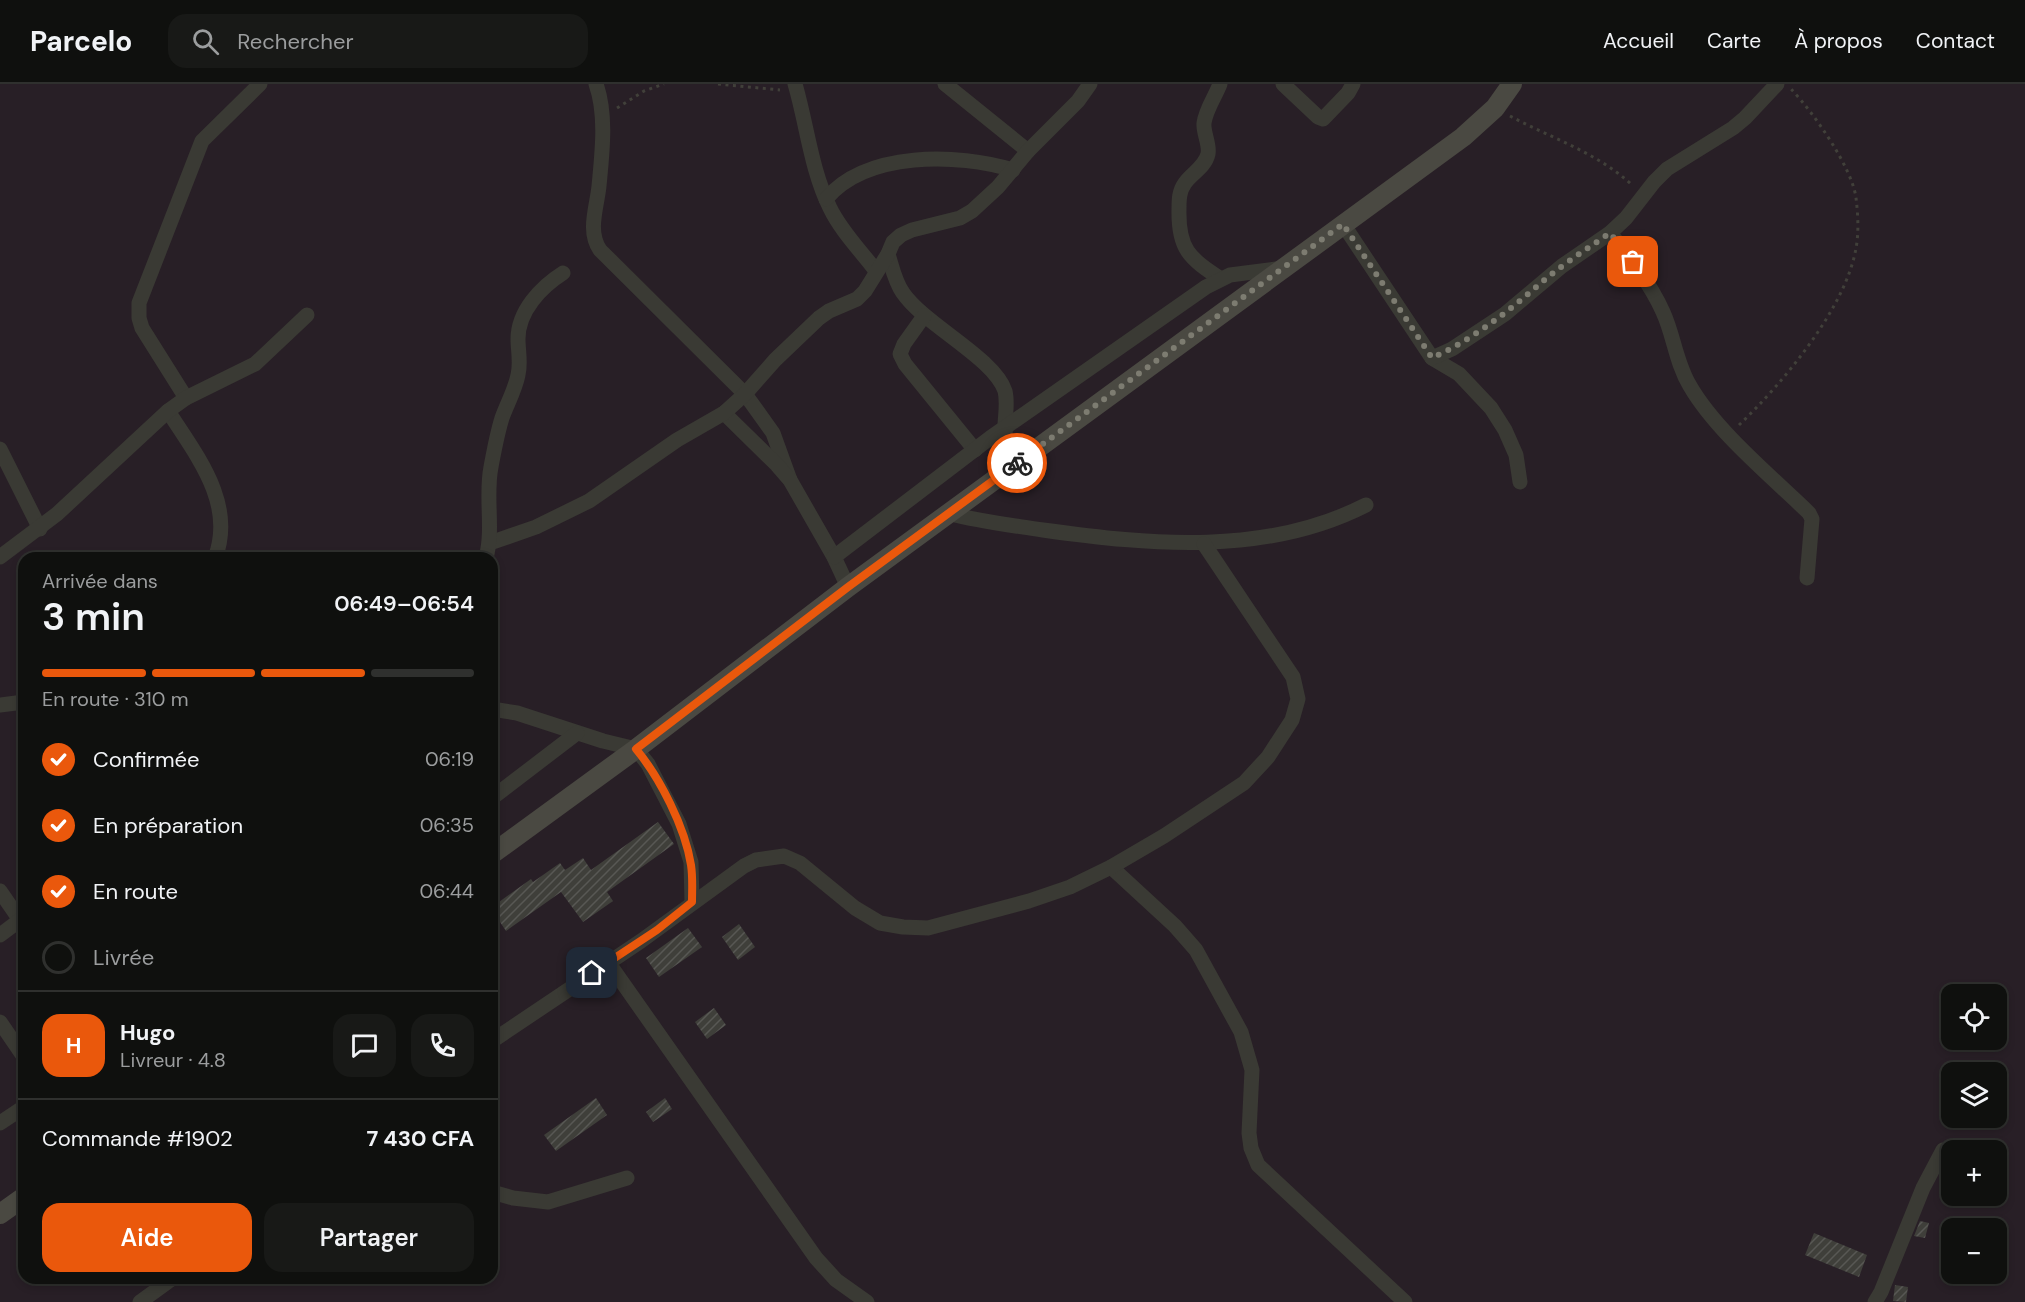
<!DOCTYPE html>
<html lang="fr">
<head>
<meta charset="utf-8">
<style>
  body { margin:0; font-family:"DM Sans",sans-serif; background:#181917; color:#f1f3f6; height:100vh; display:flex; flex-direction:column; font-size:22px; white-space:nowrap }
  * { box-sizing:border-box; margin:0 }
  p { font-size:20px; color:#9b9d9e }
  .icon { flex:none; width:33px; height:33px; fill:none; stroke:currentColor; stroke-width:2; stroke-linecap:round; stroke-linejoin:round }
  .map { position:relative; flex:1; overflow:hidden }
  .sheet { position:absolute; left:18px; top:468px; width:480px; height:732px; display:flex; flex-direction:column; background:#0f100e; border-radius:18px; box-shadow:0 3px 9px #0003,0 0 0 2px #2f302e }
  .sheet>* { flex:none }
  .buttons { position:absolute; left:1941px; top:900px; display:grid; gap:12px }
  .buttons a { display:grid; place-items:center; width:66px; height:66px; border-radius:12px; background:#0f100e; box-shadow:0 3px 9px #0003,0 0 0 2px #2f302e; font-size:30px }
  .pin { position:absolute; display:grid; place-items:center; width:51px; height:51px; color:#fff; margin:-26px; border-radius:12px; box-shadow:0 3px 9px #0006 }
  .courier { position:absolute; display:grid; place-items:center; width:60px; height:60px; margin:-30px; border:4px solid #ea580c; border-radius:50%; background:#fff; color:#222; box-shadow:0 2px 8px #0007 }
  .summary em { font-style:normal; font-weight:600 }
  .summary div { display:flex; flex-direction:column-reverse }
  .summary { display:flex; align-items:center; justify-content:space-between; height:102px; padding:0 24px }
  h1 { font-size:39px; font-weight:600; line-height:45px }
  .bar { display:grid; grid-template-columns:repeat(4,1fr); gap:9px 6px; align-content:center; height:72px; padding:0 24px }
  .bar i { height:8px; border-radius:4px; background:#2f302e }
  .bar .active { background:#ea580c }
  .bar p { grid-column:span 4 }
  .line { display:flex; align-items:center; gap:15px; padding:0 24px; border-top:2px solid #2f302e }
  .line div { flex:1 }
  .round { display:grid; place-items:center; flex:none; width:63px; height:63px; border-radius:18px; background:#181917 }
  ol { padding:0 24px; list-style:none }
  li { display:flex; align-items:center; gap:18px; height:66px }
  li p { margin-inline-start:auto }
  li .icon { padding:6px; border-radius:50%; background:#ea580c; color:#fff; stroke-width:4 }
  li:last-child { color:#9b9d9e }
  li i { width:33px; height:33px; border:3px solid #2f302e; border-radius:50% }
  .cta { display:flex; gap:12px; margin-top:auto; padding:12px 24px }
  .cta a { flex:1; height:69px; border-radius:18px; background:#ea580c; color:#fff; font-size:24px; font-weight:600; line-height:69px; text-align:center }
  .cta a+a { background:#181917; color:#f1f3f6 }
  header { display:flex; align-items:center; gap:36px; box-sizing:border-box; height:84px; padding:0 30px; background:#0f100e; border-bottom:2px solid #2f302e }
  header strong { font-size:28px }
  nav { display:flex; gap:33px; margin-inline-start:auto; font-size:21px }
  .search { width:420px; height:54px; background:#181917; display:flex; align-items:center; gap:15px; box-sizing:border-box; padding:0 21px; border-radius:18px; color:#9b9d9e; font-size:22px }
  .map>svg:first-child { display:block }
  .green { fill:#281f26; fill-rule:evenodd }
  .building { fill:url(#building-hatch) }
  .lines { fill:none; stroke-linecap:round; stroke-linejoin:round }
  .path { stroke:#41403a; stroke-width:3; stroke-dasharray:3 4.5; stroke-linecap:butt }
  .street { stroke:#3a3a34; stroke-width:15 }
  .secondary { stroke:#4a4942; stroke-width:20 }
  .done { stroke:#7d7c71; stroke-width:6; stroke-dasharray:0 10.8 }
  .route { stroke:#ea580c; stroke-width:8 }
</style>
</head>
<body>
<header>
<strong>Parcelo</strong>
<div class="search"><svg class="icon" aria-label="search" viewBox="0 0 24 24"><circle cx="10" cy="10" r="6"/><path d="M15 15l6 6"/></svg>Rechercher</div>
<nav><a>Accueil</a><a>Carte</a><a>À propos</a><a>Contact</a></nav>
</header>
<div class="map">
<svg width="2025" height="1218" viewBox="0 0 2025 1218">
  <defs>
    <pattern id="building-hatch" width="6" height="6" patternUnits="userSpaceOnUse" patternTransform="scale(1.5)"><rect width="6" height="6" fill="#3f3f3a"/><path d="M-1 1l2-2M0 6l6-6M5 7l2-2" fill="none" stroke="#585854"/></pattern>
  </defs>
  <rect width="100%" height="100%" fill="#141513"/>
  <path class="green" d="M0,0H2025V1218H0ZM24,474H492V1194H24ZM1952,910H1996V956H1952ZM1952,988H1996V1034H1952ZM1952,1066H1996V1112H1952ZM1952,1144H1996V1190H1952Z"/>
  <g class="building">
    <polygon points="658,738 674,760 607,808 613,817 583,838 561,808 506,847 492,826 492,823 531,795 533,798 560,779 565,786 583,774 591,786"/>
    <polygon points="739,840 755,863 738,876 722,853"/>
    <polygon points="688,844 702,863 659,893 646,874"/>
    <polygon points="714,924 726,941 707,955 695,938"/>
    <polygon points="596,1014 607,1031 556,1067 544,1051"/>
    <polygon points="665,1014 672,1025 653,1038 646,1028"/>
    <polygon points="1920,1137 1929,1139 1925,1154 1914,1152"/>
    <polygon points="1814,1149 1867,1171 1859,1193 1805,1171"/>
    <polygon points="1895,1201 1908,1203 1906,1218 1893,1217"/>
  </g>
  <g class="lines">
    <g class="path">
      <polyline points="718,0 780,6"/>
      <polyline points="617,24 644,7 664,0"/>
      <path d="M1510,32C1551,54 1598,69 1632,101"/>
      <path d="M1739,341C1782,300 1846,224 1856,164C1859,149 1858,130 1856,114C1852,83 1813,28 1791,5"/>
    </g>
    <g class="street">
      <path d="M596,0C607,31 602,70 599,102C597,123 587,147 600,166L745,310L773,349L790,396"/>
      <path d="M795,0C807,41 811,86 830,124C841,147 861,167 876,187"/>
      <polyline points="945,0 1028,67"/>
      <path d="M1220,0C1215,13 1206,25 1204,39C1203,49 1210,60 1208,70C1205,83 1192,89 1185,99C1179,107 1179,116 1179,125C1178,165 1189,174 1221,195"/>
      <polyline points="1283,0 1318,33 1323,35 1348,9 1353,0"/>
      <path d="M826,115C866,67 958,69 1013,86"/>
      <polyline points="1343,140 1432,274 1459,290 1491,324 1505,346 1516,371 1520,398"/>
      <path d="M1610,149C1630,174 1650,199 1663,228C1674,252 1676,279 1690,302C1716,347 1771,392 1809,429L1812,435L1807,494"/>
      <path d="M888,170C892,183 895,198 903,209C925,241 994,274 1005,307C1008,319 1005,331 1005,343C1005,357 1008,371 1010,384"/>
      <polyline points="924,232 904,260 900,270 905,280 975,366"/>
      <polyline points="1432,274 1452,265 1505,230 1562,182 1610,149 1626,134 1654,98 1667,85 1733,44 1745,34 1777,0"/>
      <polyline points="186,314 142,244 139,234 139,219 202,57 260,0"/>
      <path d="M168,327C196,371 236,419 215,474"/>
      <polyline points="724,329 777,381 790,396 834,473 848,503"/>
      <polyline points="0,365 40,445"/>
      <path d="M948,429C980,438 1011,441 1043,446C1151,461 1266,472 1366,421"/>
      <polyline points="490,459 536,443 589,417 677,356 724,329 745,310 775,276 819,234 829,227 857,215 865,207 888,170 893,158 901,151 912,146 960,134 972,127 998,103 1028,67 1078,17 1090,0"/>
      <polyline points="0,473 57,430 168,327 186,314 255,280 307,231"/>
      <polyline points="834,473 990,354 1206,203 1230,191 1283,184"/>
      <path d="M486,474C494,444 485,413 491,383C494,367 497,350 502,334C507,320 515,306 518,291C521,279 518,267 518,255C518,227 541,203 563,189"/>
      <polyline points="0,621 24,618"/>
      <polyline points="492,625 517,629 603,657 636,665 648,680 679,740 691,778 692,818"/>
      <polyline points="492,714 577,649"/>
      <polyline points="1111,783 1175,842 1196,866 1241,948 1252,986 1249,1049 1251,1064 1258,1081 1405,1218"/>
      <polyline points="0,807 20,836"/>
      <polyline points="0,851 24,833"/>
      <polyline points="608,878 816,1174 836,1196 867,1218"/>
      <polyline points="0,938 24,973"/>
      <polyline points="492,957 641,857 744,782 756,776 784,772 800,779 855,824 880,839 903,843 928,844 1029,817 1070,803 1111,783 1164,752 1244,699 1268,673 1292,636 1298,615 1293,593 1204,460"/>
      <polyline points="0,1039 24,1023"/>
      <polyline points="492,1108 513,1114 548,1118 627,1094"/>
      <polyline points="140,1218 173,1194"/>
      <polyline points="1875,1218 1881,1208 1923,1104 1943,1066"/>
    </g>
    <g class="secondary">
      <polyline points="492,770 636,665 848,503 1463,53 1495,24 1512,0"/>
      <polyline points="0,1130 24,1113"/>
    </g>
  </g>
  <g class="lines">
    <path class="done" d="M1017,379L1343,140L1432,274C1473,255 1508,228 1542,198C1563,180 1587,165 1610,149L1633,178"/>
    <path class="route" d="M592,889L657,846L692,818C692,806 693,794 691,781C685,743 660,694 636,665L848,503L1017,379"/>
  </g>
</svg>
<div class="buttons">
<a><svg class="icon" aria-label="locate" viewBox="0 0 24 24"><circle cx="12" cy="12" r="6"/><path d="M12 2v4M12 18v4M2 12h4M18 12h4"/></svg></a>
<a><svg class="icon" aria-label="layers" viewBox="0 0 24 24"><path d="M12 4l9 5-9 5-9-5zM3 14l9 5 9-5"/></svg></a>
<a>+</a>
<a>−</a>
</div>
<div class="pin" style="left:1633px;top:178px;background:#ea580c"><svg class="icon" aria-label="bag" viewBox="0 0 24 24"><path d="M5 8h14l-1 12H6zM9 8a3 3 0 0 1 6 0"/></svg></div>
<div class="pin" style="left:592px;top:889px;background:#1f2937"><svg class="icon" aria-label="home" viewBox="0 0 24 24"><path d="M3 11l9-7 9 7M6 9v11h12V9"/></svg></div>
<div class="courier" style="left:1017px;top:379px"><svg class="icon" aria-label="bike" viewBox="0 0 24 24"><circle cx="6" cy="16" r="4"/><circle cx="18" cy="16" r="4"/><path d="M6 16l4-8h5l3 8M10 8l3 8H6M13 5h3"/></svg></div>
<section class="sheet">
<div class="summary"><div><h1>3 min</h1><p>Arrivée dans</p></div><em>06:49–06:54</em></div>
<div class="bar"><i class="active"></i><i class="active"></i><i class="active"></i><i></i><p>En route · 310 m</p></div>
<ol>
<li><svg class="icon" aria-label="check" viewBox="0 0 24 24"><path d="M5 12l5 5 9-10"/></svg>Confirmée<p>06:19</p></li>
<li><svg class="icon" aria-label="check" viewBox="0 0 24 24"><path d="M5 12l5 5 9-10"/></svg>En préparation<p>06:35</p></li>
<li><svg class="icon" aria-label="check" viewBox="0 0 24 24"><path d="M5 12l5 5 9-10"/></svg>En route<p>06:44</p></li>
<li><i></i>Livrée</li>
</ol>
<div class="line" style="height:108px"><b class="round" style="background:#ea580c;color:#fff">H</b><div><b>Hugo</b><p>Livreur · 4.8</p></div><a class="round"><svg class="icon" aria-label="chat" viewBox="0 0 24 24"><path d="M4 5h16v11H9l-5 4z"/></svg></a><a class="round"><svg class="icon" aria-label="phone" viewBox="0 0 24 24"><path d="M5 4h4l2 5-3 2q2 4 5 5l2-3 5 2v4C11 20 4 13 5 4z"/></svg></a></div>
<div class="line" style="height:78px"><div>Commande #1902</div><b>7 430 CFA</b></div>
<div class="cta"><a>Aide</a><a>Partager</a></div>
</section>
</div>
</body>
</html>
